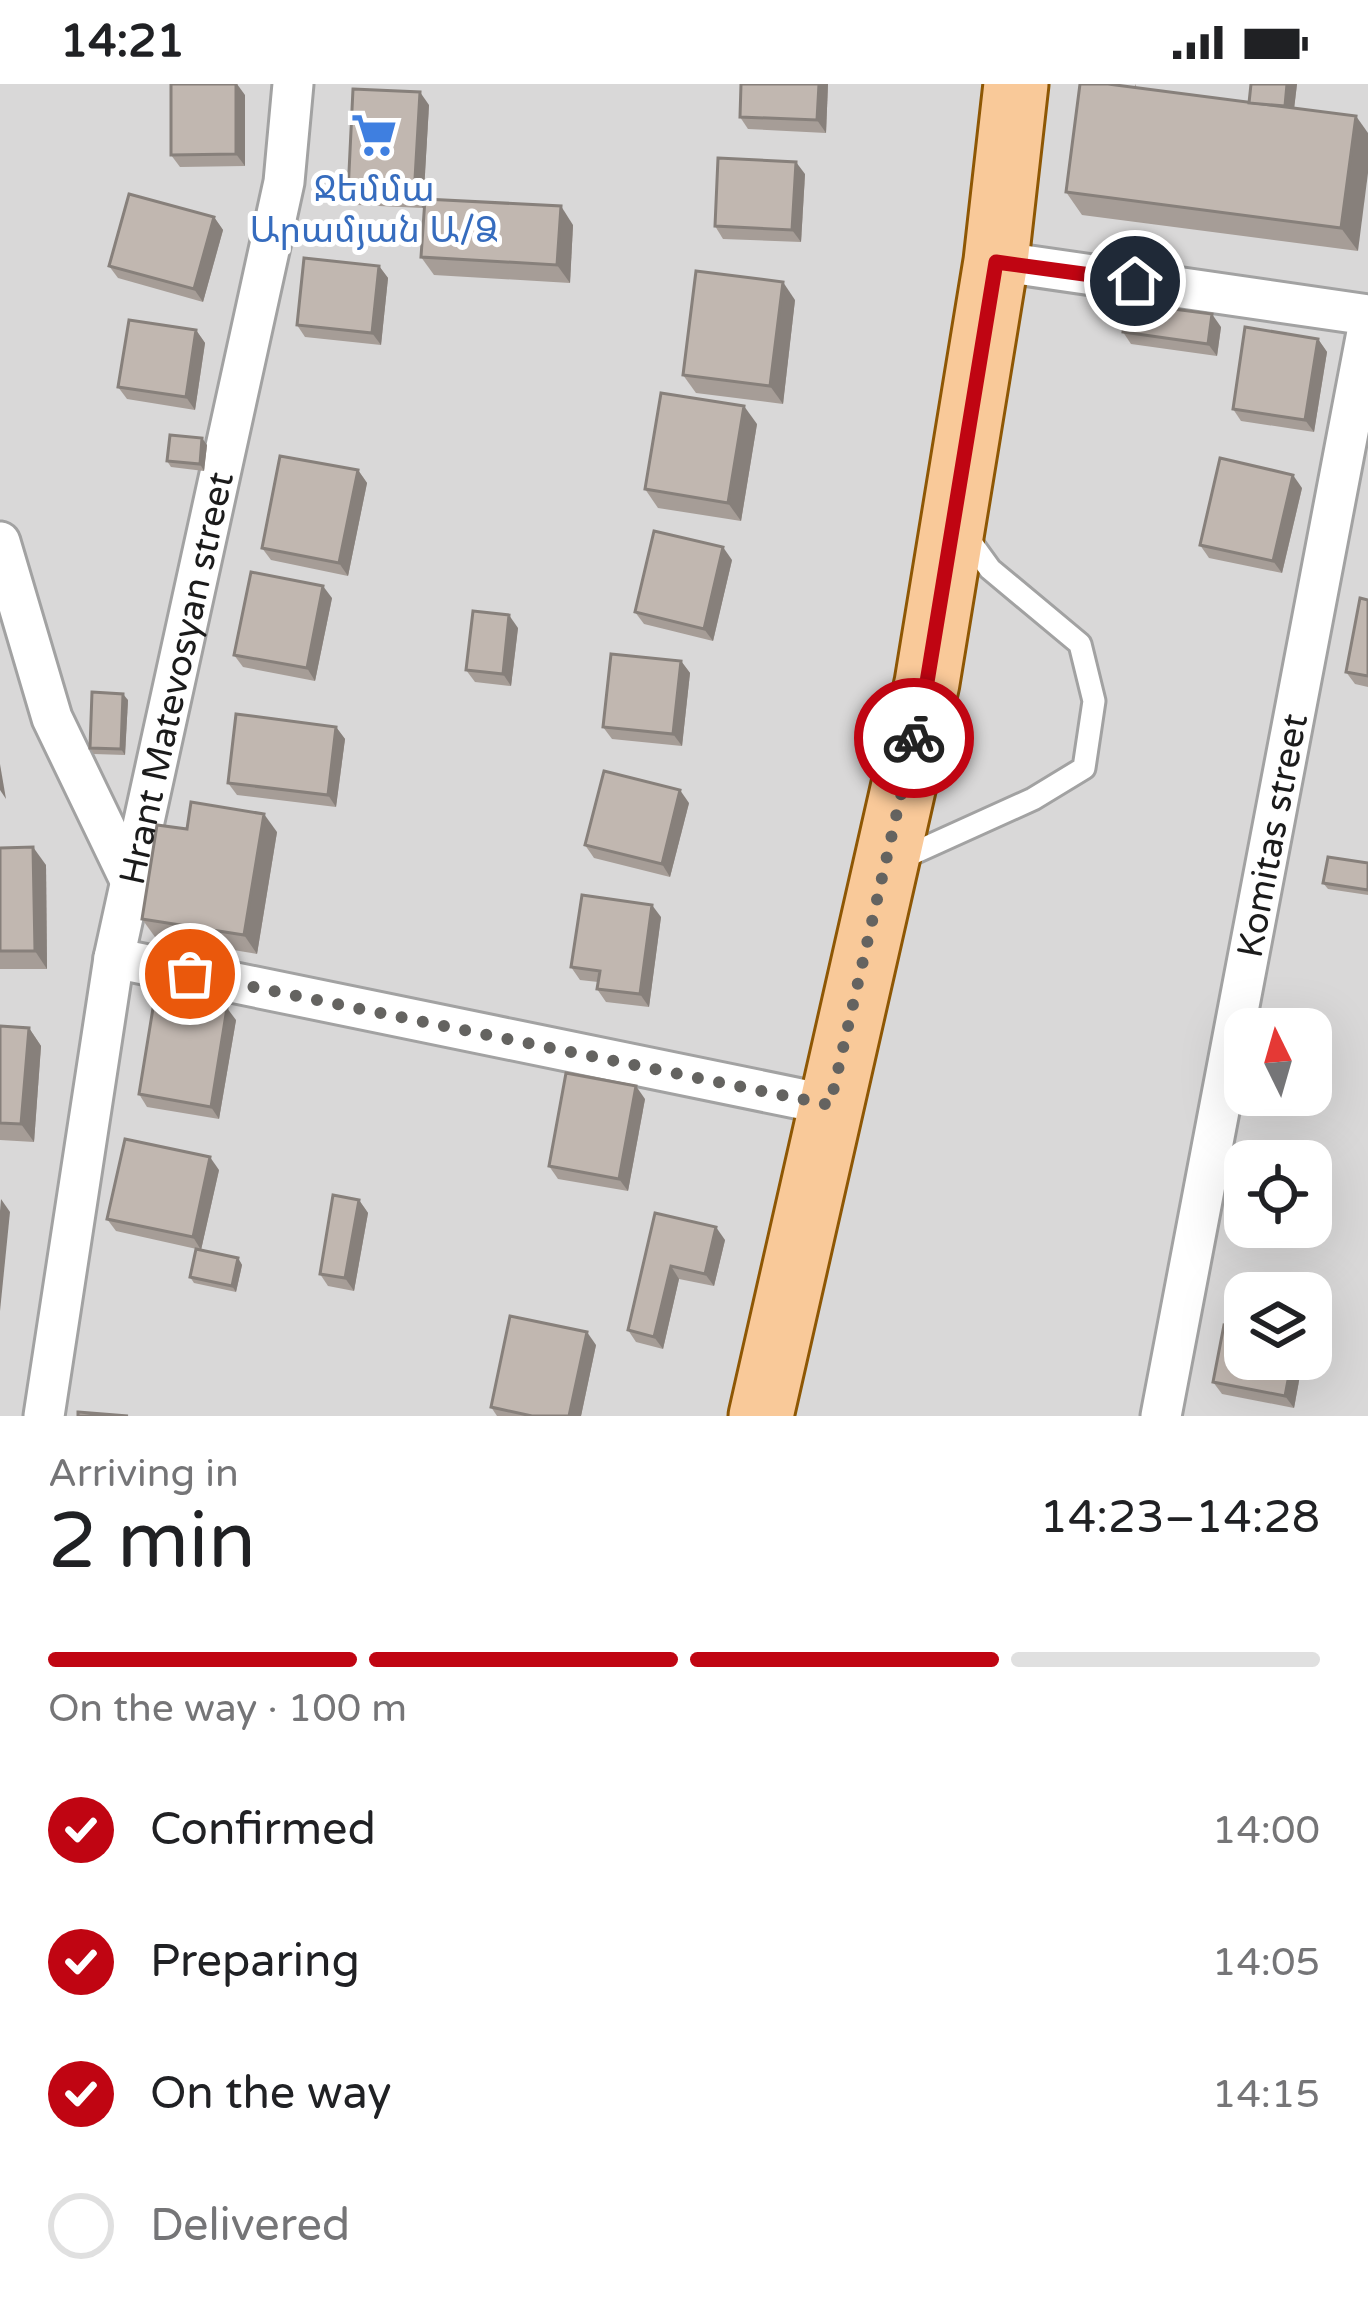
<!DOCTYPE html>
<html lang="en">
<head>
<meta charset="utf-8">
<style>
  body { margin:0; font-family:"Varela Round","Noto Sans Armenian",sans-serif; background:#f6f6f6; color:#202124; height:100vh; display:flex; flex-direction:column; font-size:45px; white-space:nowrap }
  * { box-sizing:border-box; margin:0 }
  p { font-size:39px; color:#757577 }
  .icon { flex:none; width:66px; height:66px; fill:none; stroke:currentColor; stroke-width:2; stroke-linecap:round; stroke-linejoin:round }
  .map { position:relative; height:1332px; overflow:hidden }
  .drawer { display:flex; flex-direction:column; background:#fff; flex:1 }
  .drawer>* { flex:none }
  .needle { width:78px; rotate:355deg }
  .tools { position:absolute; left:1224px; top:924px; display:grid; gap:24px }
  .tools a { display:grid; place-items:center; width:108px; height:108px; border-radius:24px; background:#fff; box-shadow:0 12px 48px #0002; font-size:60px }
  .pin { position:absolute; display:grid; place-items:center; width:102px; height:102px; color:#fff; margin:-51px; border:6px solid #fff; border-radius:50%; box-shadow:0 3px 12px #0007 }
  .courier { position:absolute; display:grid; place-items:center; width:120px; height:120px; margin:-60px; border:9px solid #c00512; border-radius:50%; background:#fff; color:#222; box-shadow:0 3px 15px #0007 }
  .summary em { font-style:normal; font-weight:600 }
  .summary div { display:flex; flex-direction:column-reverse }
  .summary { display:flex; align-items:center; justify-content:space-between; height:204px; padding:0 48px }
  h1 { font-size:78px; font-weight:600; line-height:90px }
  .bar { display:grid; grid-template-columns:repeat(4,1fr); gap:18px 12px; align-content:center; height:144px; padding:0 48px }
  .bar i { height:15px; border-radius:9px; background:#e0e0e0 }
  .bar .current { background:#c00512 }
  .bar p { grid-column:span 4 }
  ol { padding:0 48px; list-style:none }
  li { display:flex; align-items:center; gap:36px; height:132px }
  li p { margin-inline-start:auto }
  li .icon { padding:12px; border-radius:50%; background:#c00512; color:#fff; stroke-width:4 }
  li:last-child { color:#757577 }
  li i { width:66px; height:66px; border:6px solid #e0e0e0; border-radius:50% }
  .status { display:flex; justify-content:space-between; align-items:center; height:84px; padding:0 60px; background:#fff; direction:ltr }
  .status svg { height:33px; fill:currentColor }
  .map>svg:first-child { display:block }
  .residential { fill:#d9d8d8; fill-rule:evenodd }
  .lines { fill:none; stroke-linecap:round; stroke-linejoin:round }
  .service-casing { stroke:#a2a2a2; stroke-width:27 }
  .minor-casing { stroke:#a2a2a2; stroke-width:45 }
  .primary-casing { stroke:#8e5704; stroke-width:69 }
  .service { stroke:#fff; stroke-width:21 }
  .minor { stroke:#fff; stroke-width:39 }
  .primary { stroke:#f9c999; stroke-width:63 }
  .wall { fill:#a69d97 }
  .shaded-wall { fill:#87807b }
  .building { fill:#c1b7b0; stroke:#87807b; stroke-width:3 }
  .done { stroke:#646360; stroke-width:12; stroke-dasharray:0 21.6 }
  .route { stroke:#c00512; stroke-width:15 }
  .labels { text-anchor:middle; stroke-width:10; stroke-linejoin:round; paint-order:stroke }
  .shop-label { font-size:36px; fill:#366cbe; stroke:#fff }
  .street-label { font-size:36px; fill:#1b1b1b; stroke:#fff }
</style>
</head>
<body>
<div class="status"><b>14:21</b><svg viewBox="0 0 49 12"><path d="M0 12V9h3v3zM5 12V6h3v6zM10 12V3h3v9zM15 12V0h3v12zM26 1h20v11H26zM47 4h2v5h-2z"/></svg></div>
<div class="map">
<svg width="1368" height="1332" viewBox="0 0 1368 1332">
  <rect width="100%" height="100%" fill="#ece8e0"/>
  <path class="residential" d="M0,0H1368V1332H0ZM1245,945H1311V1011H1245ZM1245,1077H1311V1143H1245ZM1245,1209H1311V1275H1245Z"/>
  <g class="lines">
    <g class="service-casing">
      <polyline id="service" points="896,777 1033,715 1084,684 1094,617 1080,560 990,485 964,449"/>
    </g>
    <g class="minor-casing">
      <g id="minor">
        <polyline points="996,177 1368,231"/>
        <polyline points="0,458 52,634 131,798"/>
        <polyline points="114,874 830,1021"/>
        <path id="s1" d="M44,1332L114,874L284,98L293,0"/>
        <path id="s2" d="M1161,1332L1368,243"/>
      </g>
    </g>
    <g class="primary-casing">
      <polyline id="primary" points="761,1332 927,599 996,177 1016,0"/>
    </g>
    <use href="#service" class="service"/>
    <use href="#minor" class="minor"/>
    <use href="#primary" class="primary"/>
  </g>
  <g class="wall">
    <polygon points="741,0 828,0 826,49 748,45 740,33"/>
    <polygon points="1136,0 1136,4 1249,18 1251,0 1297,0 1294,24 1358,167 1082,131 1066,108"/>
    <polygon points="245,11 245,82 180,83 171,71"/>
    <polygon points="429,21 423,124 357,121 348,109"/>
    <polygon points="805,90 801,158 723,155 715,142"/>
    <polygon points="214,133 223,146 203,218 118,194 109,182"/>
    <polygon points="573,141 570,199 434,191 421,173"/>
    <polygon points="379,182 388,194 381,261 305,253 297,241"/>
    <polygon points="795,216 783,320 696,309 683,291"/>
    <polygon points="1221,243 1217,272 1131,260 1123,248"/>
    <polygon points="196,246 205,259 195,326 127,315 118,303"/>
    <polygon points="1318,255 1327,268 1314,348 1241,337 1233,325"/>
    <polygon points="757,340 741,437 658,424 645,405"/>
    <polygon points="207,361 204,387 171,383 167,377"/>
    <polygon points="358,386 367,399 348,492 271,476 262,464"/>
    <polygon points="1302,404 1282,489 1209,474 1200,461"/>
    <polygon points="732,476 713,557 644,540 635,528"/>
    <polygon points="332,514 315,597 243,583 234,571"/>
    <polygon points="1368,516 1368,603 1355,600 1346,588"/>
    <polygon points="518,544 511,602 475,598 466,586"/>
    <polygon points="681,577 690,589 682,662 612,655 603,643"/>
    <polygon points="128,616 125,671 94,670 90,664"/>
    <polygon points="336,643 345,655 336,723 237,711 228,699"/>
    <polygon points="689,719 670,793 594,774 585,761"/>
    <polygon points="187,745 277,748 257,870 155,853 142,835"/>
    <polygon points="0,764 46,781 47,885 0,885"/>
    <polygon points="1368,779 1368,811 1328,805 1323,799"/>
    <polygon points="661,833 649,923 606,918 597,905 598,898 580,896 571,883"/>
    <polygon points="236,936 219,1035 147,1023 139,1010"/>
    <polygon points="0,942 29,944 41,962 34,1058 0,1056"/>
    <polygon points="645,1015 628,1107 558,1095 549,1082"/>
    <polygon points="219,1086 201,1166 116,1147 107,1135"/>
    <polygon points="359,1116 368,1129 354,1207 328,1202 320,1190"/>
    <polygon points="655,1129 725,1156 714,1202 679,1195 663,1265 636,1258 628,1246"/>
    <polygon points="238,1174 242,1181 236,1208 194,1199 190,1193"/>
    <polygon points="596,1261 581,1332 497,1332 491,1323"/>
    <polygon points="1303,1275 1294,1324 1222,1310 1213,1298"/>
  </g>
  <g class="shaded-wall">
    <polygon points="237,0 245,11 245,82 236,70"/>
    <polygon points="819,0 828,0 826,49 817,36"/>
    <polygon points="1287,0 1297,0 1293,34 1285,22"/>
    <polygon points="420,8 429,21 423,124 414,112"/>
    <polygon points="1356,32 1368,49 1368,89 1358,167 1341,144"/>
    <polygon points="796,78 805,90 801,158 792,146"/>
    <polygon points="561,122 573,141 570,199 557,181"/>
    <polygon points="214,133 223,146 203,218 194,205"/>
    <polygon points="379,182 388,194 381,261 372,249"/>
    <polygon points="783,198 795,216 783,320 770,302"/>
    <polygon points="1212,230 1221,243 1217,272 1208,260"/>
    <polygon points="196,246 205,259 195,326 186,313"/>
    <polygon points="1318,255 1327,268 1314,348 1305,336"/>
    <polygon points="744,322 757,340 741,437 728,419"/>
    <polygon points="202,354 207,361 204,387 200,380"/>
    <polygon points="358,386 367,399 348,492 339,479"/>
    <polygon points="1293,391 1302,404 1282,489 1273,477"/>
    <polygon points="723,463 732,476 713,557 704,545"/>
    <polygon points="323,502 332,514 315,597 307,584"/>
    <polygon points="509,531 518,544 511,602 503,590"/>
    <polygon points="681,577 690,589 682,662 673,650"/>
    <polygon points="123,610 128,616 125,671 121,665"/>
    <polygon points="336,643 345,655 336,723 328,711"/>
    <polygon points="0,680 6,715 0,706"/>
    <polygon points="680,706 689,719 670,793 662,780"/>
    <polygon points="264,730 277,748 257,870 244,851"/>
    <polygon points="33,763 46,781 47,885 35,867"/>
    <polygon points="652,821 661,833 649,923 640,910"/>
    <polygon points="227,924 236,936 219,1035 211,1023"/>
    <polygon points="29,944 41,962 34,1058 21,1040"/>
    <polygon points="636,1002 645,1015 628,1107 619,1095"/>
    <polygon points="210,1073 219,1086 201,1166 193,1153"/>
    <polygon points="1,1115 10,1128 0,1227 0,1127"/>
    <polygon points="359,1116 368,1129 354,1207 345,1194"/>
    <polygon points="716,1143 725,1156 714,1202 705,1190"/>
    <polygon points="238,1174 242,1181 236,1208 232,1202"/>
    <polygon points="671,1182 679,1195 663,1265 654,1253"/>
    <polygon points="587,1248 596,1261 581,1332 569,1332"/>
    <polygon points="1292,1275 1303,1275 1294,1324 1285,1312"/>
  </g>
  <g class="building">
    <polygon points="171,0 236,0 236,70 171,71"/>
    <polygon points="741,0 819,0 817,36 740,33"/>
    <polygon points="1080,0 1108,0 1356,32 1341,144 1066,108"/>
    <polygon points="1251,0 1287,0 1285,22 1249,19"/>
    <polygon points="353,5 420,8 414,112 348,109"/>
    <polygon points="718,74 796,78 792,146 715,142"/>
    <polygon points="129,110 214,133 194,205 109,182"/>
    <polygon points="425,115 561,122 557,181 421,173"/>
    <polygon points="304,174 379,182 372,249 297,241"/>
    <polygon points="696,187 783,198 770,302 683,291"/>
    <polygon points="1127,219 1212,230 1208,260 1123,248"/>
    <polygon points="129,236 196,246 186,313 118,303"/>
    <polygon points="1245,243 1318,255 1305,336 1233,325"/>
    <polygon points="661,309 744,322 728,419 645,405"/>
    <polygon points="170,351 202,354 200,380 167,377"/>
    <polygon points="280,372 358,386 339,479 262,464"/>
    <polygon points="1220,374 1293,391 1273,477 1200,461"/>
    <polygon points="654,447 723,463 704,545 635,528"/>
    <polygon points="251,488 323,502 307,584 234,571"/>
    <polygon points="1360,514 1368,516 1368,592 1346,588"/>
    <polygon points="473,527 509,531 503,590 466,586"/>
    <polygon points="611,570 681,577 673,650 603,643"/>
    <polygon points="92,608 123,610 121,665 90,664"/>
    <polygon points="236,630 336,643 328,711 228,699"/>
    <polygon points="604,687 680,706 662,780 585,761"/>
    <polygon points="191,718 264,730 244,851 142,835 157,741 187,745"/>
    <polygon points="33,763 35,867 0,867 0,764"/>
    <polygon points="1328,773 1368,779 1368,806 1323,799"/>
    <polygon points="582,811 652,821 640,910 597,905 600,887 571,883"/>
    <polygon points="155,912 227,924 211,1023 139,1010"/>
    <polygon points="0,942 29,944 21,1040 0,1039"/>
    <polygon points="566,989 636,1002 619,1095 549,1082"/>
    <polygon points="125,1055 210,1073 193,1153 107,1135"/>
    <polygon points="333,1111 359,1116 345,1194 320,1190"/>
    <polygon points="655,1129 716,1143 705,1190 671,1182 654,1253 628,1246"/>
    <polygon points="196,1165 238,1174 232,1202 190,1193"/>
    <polygon points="510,1232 587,1248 569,1332 532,1332 491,1323"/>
    <polygon points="1224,1241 1245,1245 1245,1275 1292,1275 1285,1312 1213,1298"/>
    <polygon points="78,1328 128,1332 78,1332"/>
  </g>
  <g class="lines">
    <polyline class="done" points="190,890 830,1021 914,654"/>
    <polyline class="route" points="914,654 927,598 996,178 1135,197"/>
  </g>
  <defs>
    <g id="supermarket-bare" transform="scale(3.6)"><path d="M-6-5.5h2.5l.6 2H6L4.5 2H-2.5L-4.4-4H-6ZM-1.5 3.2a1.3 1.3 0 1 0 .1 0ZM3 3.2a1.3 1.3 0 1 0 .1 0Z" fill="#3f7fe0" stroke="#fff" stroke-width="2.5" paint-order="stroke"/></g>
  </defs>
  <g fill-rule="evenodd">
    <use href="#supermarket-bare" x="374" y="51"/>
  </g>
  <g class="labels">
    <g class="shop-label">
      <text x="374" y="117">Ջեմմա<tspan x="374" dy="41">Արամյան Ա/Ձ</tspan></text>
    </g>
    <g class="street-label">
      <text dy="13" stroke="none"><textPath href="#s1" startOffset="750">Hrant Matevosyan street</textPath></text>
      <text dy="13" stroke="none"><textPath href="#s2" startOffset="591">Komitas street</textPath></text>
    </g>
  </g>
</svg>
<div class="tools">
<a><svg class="needle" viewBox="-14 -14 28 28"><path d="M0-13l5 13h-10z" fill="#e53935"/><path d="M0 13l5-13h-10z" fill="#757577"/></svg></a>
<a><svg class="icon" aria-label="locate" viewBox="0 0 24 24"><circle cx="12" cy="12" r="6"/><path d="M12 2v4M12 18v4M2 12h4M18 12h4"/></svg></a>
<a><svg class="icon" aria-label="layers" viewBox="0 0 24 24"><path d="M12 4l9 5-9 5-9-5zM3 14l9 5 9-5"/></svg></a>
</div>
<div class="pin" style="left:190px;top:890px;background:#ea580c"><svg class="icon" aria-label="bag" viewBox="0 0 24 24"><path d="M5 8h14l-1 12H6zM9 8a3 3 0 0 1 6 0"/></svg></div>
<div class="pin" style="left:1135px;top:197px;background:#1f2937"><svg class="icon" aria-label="home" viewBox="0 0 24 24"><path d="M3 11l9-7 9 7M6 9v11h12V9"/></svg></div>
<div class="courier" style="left:914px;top:654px"><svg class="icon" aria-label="bike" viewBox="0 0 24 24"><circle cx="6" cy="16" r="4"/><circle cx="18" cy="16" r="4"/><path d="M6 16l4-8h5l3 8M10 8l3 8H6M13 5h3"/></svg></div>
</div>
<section class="drawer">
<div class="summary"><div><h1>2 min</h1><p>Arriving in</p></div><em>14:23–14:28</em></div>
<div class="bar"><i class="current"></i><i class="current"></i><i class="current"></i><i></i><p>On the way · 100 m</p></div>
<ol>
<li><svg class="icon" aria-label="check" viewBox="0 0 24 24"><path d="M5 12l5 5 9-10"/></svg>Confirmed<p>14:00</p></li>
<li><svg class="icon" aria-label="check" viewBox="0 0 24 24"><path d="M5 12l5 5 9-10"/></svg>Preparing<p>14:05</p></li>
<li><svg class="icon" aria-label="check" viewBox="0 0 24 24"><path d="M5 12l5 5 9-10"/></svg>On the way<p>14:15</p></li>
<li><i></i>Delivered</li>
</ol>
</section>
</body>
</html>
